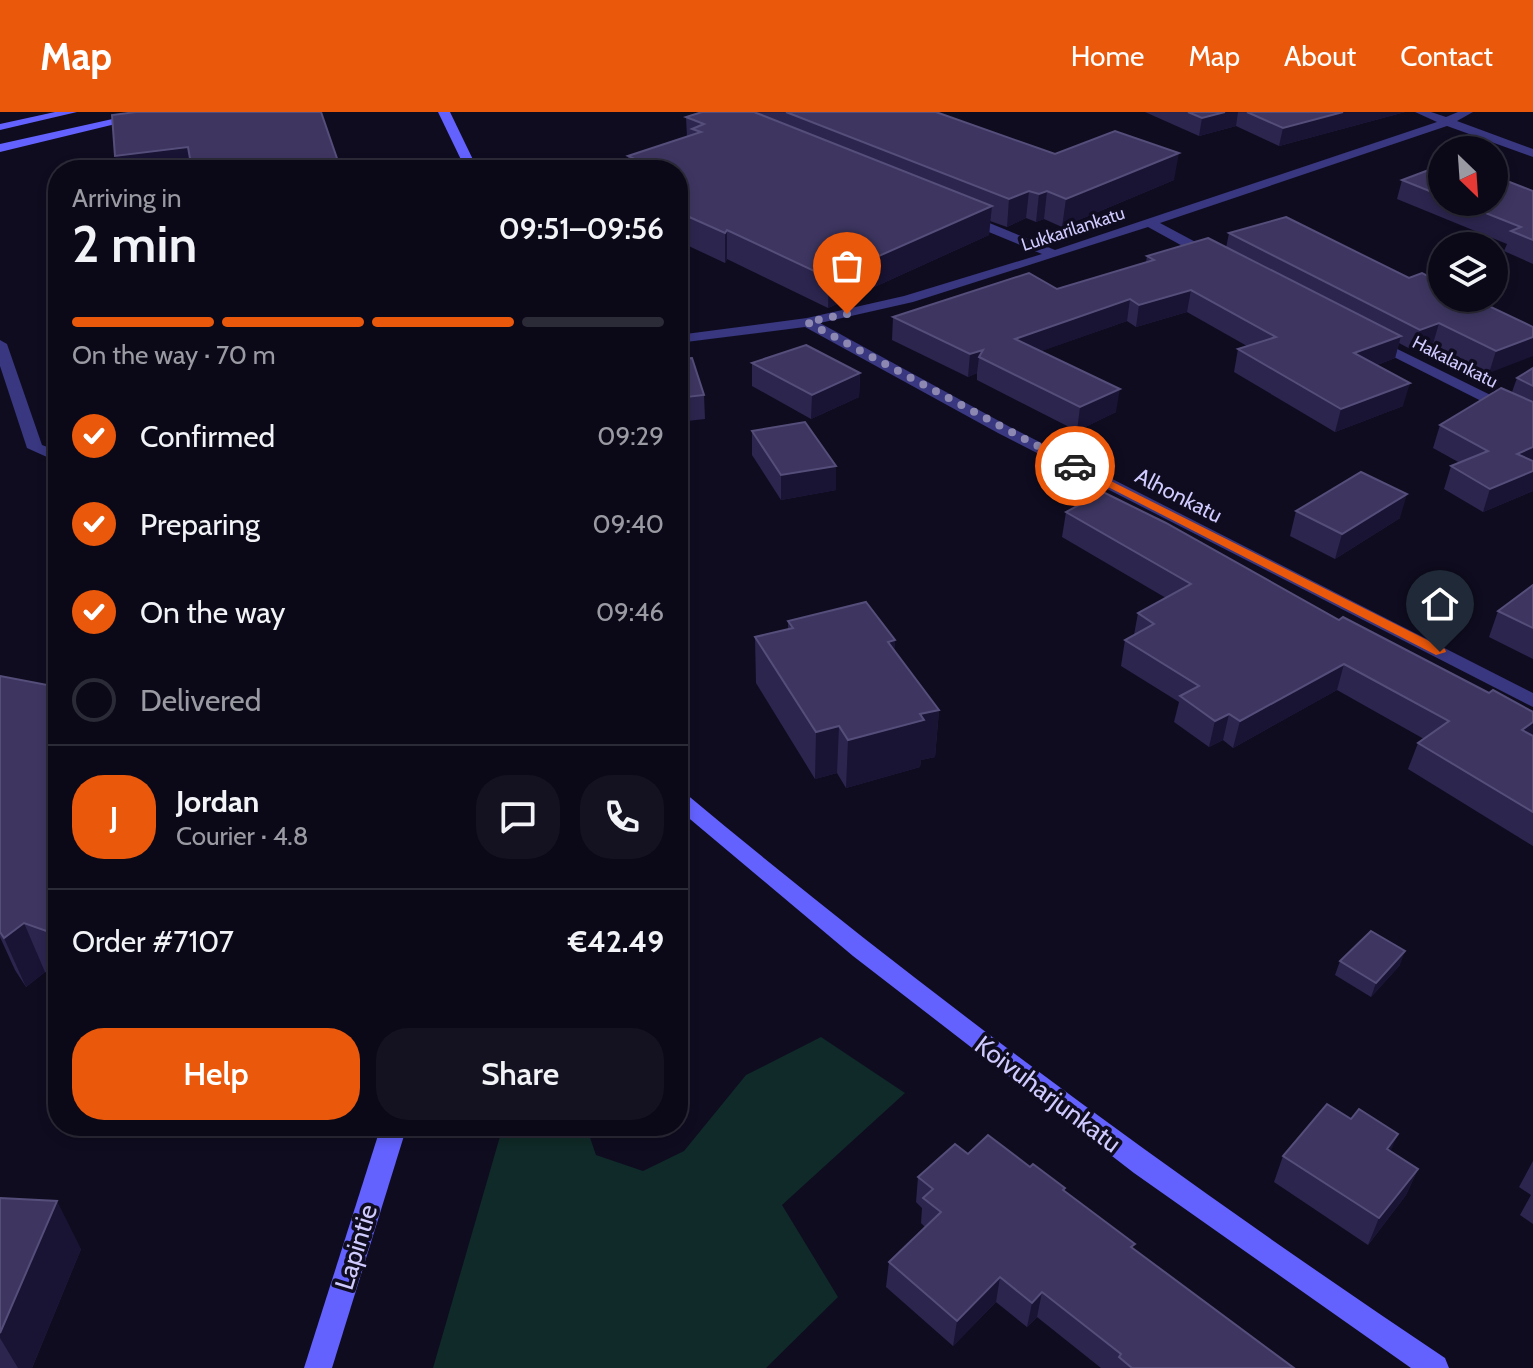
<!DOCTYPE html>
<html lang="en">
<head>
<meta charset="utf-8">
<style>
  body { margin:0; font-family:Cabin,sans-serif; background:#141221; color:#f1f3f6; height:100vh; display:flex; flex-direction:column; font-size:30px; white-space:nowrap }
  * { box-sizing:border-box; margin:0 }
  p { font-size:26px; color:#9a9aa2 }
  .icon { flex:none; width:44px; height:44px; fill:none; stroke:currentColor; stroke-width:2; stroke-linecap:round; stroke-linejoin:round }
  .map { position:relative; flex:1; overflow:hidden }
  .panel { position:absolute; left:48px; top:48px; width:640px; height:976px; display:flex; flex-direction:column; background:#0b0918; border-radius:32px; box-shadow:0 4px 12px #0003,0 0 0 2px #2b2a37 }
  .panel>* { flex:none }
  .needle { width:52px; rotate:155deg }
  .fabs { position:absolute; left:1428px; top:24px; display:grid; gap:16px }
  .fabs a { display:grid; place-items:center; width:80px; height:80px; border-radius:50%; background:#0b0918; box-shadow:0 4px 12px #0003,0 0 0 2px #2b2a37; font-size:40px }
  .pin { position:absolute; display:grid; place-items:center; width:68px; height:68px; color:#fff; margin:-82px -34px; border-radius:50% 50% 50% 0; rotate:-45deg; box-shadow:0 0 8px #0007 }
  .pin .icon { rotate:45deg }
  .courier { position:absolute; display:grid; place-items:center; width:80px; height:80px; margin:-40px; border:6px solid #ea580c; border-radius:50%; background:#fff; color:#222; box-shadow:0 2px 10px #0007 }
  .headline em { font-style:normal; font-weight:600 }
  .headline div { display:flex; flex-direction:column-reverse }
  .headline { display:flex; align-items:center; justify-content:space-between; height:136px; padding:0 24px }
  h1 { font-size:52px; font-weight:600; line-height:60px }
  .bar { display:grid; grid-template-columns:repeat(4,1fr); gap:12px 8px; align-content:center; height:96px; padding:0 24px }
  .bar i { height:10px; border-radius:6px; background:#2b2a37 }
  .bar .selected { background:#ea580c }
  .bar p { grid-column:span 4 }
  .line { display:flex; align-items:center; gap:20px; padding:0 24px; border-top:2px solid #2b2a37 }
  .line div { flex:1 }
  .round { display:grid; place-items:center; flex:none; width:84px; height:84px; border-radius:32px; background:#141221 }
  ol { padding:0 24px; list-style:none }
  li { display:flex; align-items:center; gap:24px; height:88px }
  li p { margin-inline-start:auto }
  li .icon { padding:8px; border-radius:50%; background:#ea580c; color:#fff; stroke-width:4 }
  li:last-child { color:#9a9aa2 }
  li i { width:44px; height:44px; border:4px solid #2b2a37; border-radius:50% }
  .cta { display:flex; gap:16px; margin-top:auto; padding:16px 24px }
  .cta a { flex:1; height:92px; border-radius:32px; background:#ea580c; color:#fff; font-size:32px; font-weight:600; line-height:92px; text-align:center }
  .cta a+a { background:#141221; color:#f1f3f6 }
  header { display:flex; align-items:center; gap:48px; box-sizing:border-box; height:112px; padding:0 40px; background:#ea580c; color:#fff }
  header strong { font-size:38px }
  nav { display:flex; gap:44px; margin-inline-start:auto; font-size:28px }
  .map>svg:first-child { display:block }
  .green { fill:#0f2a28 }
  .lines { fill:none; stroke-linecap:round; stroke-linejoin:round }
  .street { fill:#38377f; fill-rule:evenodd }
  .secondary { fill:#6362ff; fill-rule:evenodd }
  .wall { fill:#2c254e }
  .shaded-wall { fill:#191334 }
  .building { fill:#3e3661; stroke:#554e7a; stroke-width:2 }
  .route { fill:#ea580c }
  .done { stroke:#8c88b1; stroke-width:8; stroke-dasharray:0 14.4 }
  .labels { text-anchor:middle; stroke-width:7; stroke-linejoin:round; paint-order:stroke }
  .far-street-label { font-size:18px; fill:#d0cbff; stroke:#0f0c20 }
  .street-label { font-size:22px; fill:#d0cbff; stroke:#0f0c20 }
  .near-street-label { font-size:26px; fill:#d0cbff; stroke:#0f0c20 }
</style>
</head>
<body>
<header>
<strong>Map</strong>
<nav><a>Home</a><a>Map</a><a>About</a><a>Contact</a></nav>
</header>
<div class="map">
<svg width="1533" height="1256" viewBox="0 0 1533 1256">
  <rect width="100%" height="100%" fill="#0f0c20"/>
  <polygon class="green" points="821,925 905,981 782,1093 838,1185 766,1256 433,1256 503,1014 586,1014 596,1043 643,1059 684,1039 746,963"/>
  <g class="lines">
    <g class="street">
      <polygon points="1415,0 1431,0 1446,5 1458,0 1473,0 1457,9 1533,37 1533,45 1447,14 1160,111 1218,142 1218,148 1208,148 1148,115 913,190 820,211 1010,315 1533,581 1533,595 998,321 805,215 678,231 678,223 807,206 904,184 1042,142 962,109 962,103 970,103 1055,138 1437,10"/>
      <polygon points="1373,225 1533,304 1533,315 1368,232 1366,229"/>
      <polygon points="0,228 7,232 42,333 58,339 58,350 27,336 0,254"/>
    </g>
    <g class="secondary">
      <polygon points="55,0 77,0 0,18 0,12"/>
      <polygon points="144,0 165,0 0,40 0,32"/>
      <polygon points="438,0 450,0 478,58 466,58"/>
      <path d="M678,679L685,681C928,884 1182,1070 1445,1246L1449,1256H1411L1134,1061L853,844L678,697Z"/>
      <polygon points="381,1014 407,1014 332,1256 304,1256"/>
    </g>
  </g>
  <g class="wall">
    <polygon points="702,0 936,0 1055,42 1174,68 1062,115 1044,107 1036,110 1026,106 1007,115 990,109 989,123 828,196 727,147 725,151 678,129 678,58 629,58 628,44 687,25 686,5"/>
    <polygon points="1145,0 1405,0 1279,34 1236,14 1199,24"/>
    <polygon points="1442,53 1442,90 1494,90 1533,79 1533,152 1504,139 1507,132 1397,87 1402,68"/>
    <polygon points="1229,121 1409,166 1533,215 1489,261 1433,232 1414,239 1399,231 1395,246 1377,253 1403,294 1335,320 1234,260 1238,237 1247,234 1187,200 1136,215 1127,209 1041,239 1116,300 1077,319 977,268 977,261 968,265 892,228 893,205 1057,177 1146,150 1147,144 1226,136"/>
    <polygon points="678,247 704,283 705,307 678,310"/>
    <polygon points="752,251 860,261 859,285 811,307 752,274"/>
    <polygon points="1533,256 1533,379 1483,400 1444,377 1451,354 1460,351 1433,336 1440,313 1512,280 1517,266"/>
    <polygon points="752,319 836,378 781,388 752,343"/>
    <polygon points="1296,399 1400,406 1335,447 1290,424"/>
    <polygon points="1066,400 1533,624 1533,734 1408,657 1418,631 1424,627 1337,578 1233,636 1223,628 1209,635 1174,610 1179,590 1121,554 1125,528 1134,523 1138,501 1166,486 1062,425"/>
    <polygon points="1533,473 1533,547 1489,525 1498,499"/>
    <polygon points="788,509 895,528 894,538 939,598 935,645 921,648 920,655 846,676 837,661 815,667 756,571 755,525 788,517"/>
    <polygon points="0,564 58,575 58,865 45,860 26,875 15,858 0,825"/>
    <polygon points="1340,849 1400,853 1371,885 1335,863"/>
    <polygon points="1391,1040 1418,1057 1406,1083 1368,1133 1274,1070 1283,1044"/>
    <polygon points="968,1042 1030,1055 1064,1078 1133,1137 1294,1256 1101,1256 1037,1205 1027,1215 996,1190 953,1234 886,1175 889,1150 925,1115 921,1111 922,1096 916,1090 918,1065"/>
    <polygon points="1533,1049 1533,1112 1520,1103 1531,1083 1519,1075"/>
    <polygon points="0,1086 81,1137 32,1256 0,1256"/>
  </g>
  <g class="shaded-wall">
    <polygon points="1225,0 1238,0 1236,14 1199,24 1202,6"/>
    <polygon points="1343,0 1405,0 1279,34 1283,16"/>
    <polygon points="188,35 193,58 119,58 115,44"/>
    <polygon points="1179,41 1174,68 1062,115 1066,87"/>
    <polygon points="1029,79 1026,106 1007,115 1009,87"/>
    <polygon points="1047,79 1044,107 1036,110 1039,82"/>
    <polygon points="992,94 989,123 828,196 829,166"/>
    <polygon points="727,118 727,147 725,151 725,121"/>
    <polygon points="1191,178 1187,200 1136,215 1139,193"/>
    <polygon points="1130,187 1127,209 1013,249 1015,227"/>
    <polygon points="1439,211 1433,232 1414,239 1420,218"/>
    <polygon points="1401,224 1395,246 1348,264 1354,241"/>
    <polygon points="1533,225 1533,244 1489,261 1496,239"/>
    <polygon points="983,238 979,245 977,261 968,265 970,242"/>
    <polygon points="860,261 859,285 811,307 812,283"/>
    <polygon points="1410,271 1403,294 1335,320 1341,297"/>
    <polygon points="1120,277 1116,300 1077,319 1080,295"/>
    <polygon points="1533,335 1533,355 1517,342"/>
    <polygon points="836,354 836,378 781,388 781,363"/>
    <polygon points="1533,359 1533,379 1483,400 1490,377"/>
    <polygon points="1407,382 1400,406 1335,447 1342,422"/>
    <polygon points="895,528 892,575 888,530"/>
    <polygon points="1344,552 1337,578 1233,636 1240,609"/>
    <polygon points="939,598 935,645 921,648 920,655 846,676 848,628 920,602"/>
    <polygon points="1229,602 1223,628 1209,635 1215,609"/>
    <polygon points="1533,610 1533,623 1530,630 1522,618"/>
    <polygon points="839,614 837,661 815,667 816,620"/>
    <polygon points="58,652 58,699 52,681 53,663"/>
    <polygon points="24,811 45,860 26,875 4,826"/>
    <polygon points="1405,839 1400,853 1371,885 1376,871"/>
    <polygon points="1398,1022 1387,1048 1387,1037"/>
    <polygon points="1418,1057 1406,1083 1368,1133 1379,1106"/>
    <polygon points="57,1089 81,1137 32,1256 18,1256 0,1226 0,1221"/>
    <polygon points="1000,1165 996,1190 953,1234 957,1209"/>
    <polygon points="1042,1180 1037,1205 1027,1215 1032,1191"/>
  </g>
  <g class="building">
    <polygon points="136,0 321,0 341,58 192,58 188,35 115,44 112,3"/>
    <polygon points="702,0 754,0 992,94 829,166 727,118 725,121 678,100 678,58 658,58 628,44 701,20 692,17 704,12 686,5"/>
    <polygon points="786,0 936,0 1055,42 1115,19 1179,41 1066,87 1047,79 1039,82 1029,79 1009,87"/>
    <polygon points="1188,0 1225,0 1202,6"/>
    <polygon points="1247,0 1343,0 1283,16"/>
    <polygon points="1442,53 1442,84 1402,68"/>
    <polygon points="1494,64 1533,79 1533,128 1511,119 1521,115 1458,90 1494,90"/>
    <polygon points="1286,105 1409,166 1422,161 1442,171 1442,186 1472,186 1533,215 1533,225 1496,239 1439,211 1420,218 1229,121"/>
    <polygon points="1208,126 1401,224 1354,241 1410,271 1341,297 1238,237 1276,225 1191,178 1139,193 1130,187 1015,227 1120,277 1080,295 979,245 983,238 970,242 893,205 1029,161 1057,177 1154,148 1147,144"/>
    <polygon points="806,233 860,261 812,283 752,251"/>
    <polygon points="692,246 704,283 678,286 678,247"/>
    <polygon points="1533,256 1533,274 1517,266"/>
    <polygon points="1501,276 1533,290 1533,335 1517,342 1533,349 1533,359 1490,377 1451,354 1488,339 1440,313"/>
    <polygon points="805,310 836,354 781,363 752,319"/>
    <polygon points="1361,360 1407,382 1342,422 1296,399"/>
    <polygon points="1103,380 1166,411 1339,508 1343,505 1489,581 1493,578 1533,600 1533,610 1522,618 1533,624 1533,700 1418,631 1449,609 1344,552 1240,609 1229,602 1215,609 1180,584 1199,574 1125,528 1154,512 1138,501 1191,472 1066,400"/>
    <polygon points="1533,473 1533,516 1498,499"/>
    <polygon points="866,490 895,528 888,530 939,598 920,602 924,608 848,628 839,614 816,620 755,525 793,516 788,509"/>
    <polygon points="0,564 58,575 58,652 53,663 52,681 58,699 58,823 24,811 4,826 0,820"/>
    <polygon points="1371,819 1405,839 1376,871 1340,849"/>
    <polygon points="1327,992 1351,1007 1359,997 1398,1022 1387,1037 1418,1057 1379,1106 1283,1044"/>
    <polygon points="988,1023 1030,1055 1033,1052 1065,1076 1063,1078 1135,1132 1131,1135 1294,1256 1132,1256 1119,1245 1121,1242 1042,1180 1032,1191 1000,1165 957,1209 889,1150 941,1100 923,1086 933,1077 918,1065 955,1032 968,1042"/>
    <polygon points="0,1086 57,1089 0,1221"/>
  </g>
  <polygon class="route" points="1075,351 1445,537 1446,540 1436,543 1071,356 1070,354"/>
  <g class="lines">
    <polyline class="done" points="847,202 807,210 1075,354"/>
  </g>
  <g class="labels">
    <g class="far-street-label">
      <text transform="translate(1073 117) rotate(-18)" y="6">Lukkarilankatu</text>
      <text transform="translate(1455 250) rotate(27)" y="6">Hakalankatu</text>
    </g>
    <g class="street-label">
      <text transform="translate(1179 383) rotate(27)" y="8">Alhonkatu</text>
    </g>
    <g class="near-street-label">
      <text transform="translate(1048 982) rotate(37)" y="9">Koivuharjunkatu</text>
      <text transform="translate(356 1135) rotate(-73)" y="9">Lapintie</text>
    </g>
  </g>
</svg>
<div class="fabs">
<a><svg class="needle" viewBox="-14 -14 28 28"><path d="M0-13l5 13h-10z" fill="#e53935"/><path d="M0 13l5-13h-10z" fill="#9a9aa2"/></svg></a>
<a><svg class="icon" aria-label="layers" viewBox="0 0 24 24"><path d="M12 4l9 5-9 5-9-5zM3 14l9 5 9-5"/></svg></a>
</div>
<div class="pin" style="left:847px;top:202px;background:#ea580c"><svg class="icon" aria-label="bag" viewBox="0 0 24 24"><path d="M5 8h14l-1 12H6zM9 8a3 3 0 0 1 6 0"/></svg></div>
<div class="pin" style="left:1440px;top:540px;background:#1f2937"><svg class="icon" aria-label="home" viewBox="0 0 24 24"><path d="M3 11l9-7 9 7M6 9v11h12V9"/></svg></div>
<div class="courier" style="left:1075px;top:354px"><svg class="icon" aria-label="car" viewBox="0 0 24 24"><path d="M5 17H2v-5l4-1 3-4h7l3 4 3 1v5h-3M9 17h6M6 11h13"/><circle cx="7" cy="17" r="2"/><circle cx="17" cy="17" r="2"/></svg></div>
<section class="panel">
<div class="headline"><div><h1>2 min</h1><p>Arriving in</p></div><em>09:51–09:56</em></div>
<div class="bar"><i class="selected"></i><i class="selected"></i><i class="selected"></i><i></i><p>On the way · 70 m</p></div>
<ol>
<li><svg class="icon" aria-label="check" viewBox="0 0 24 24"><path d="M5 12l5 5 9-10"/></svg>Confirmed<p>09:29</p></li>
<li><svg class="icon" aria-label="check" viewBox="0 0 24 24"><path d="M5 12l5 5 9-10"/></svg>Preparing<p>09:40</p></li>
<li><svg class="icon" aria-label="check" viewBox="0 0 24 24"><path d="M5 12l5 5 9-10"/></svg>On the way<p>09:46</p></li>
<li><i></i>Delivered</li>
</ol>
<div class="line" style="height:144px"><b class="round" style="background:#ea580c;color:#fff">J</b><div><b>Jordan</b><p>Courier · 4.8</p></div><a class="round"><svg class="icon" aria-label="chat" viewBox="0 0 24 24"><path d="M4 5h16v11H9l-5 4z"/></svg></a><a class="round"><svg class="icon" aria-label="phone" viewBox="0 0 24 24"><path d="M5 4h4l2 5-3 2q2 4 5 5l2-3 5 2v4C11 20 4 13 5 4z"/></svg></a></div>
<div class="line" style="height:104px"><div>Order #7107</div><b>€42.49</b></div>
<div class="cta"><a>Help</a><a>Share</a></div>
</section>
</div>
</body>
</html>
